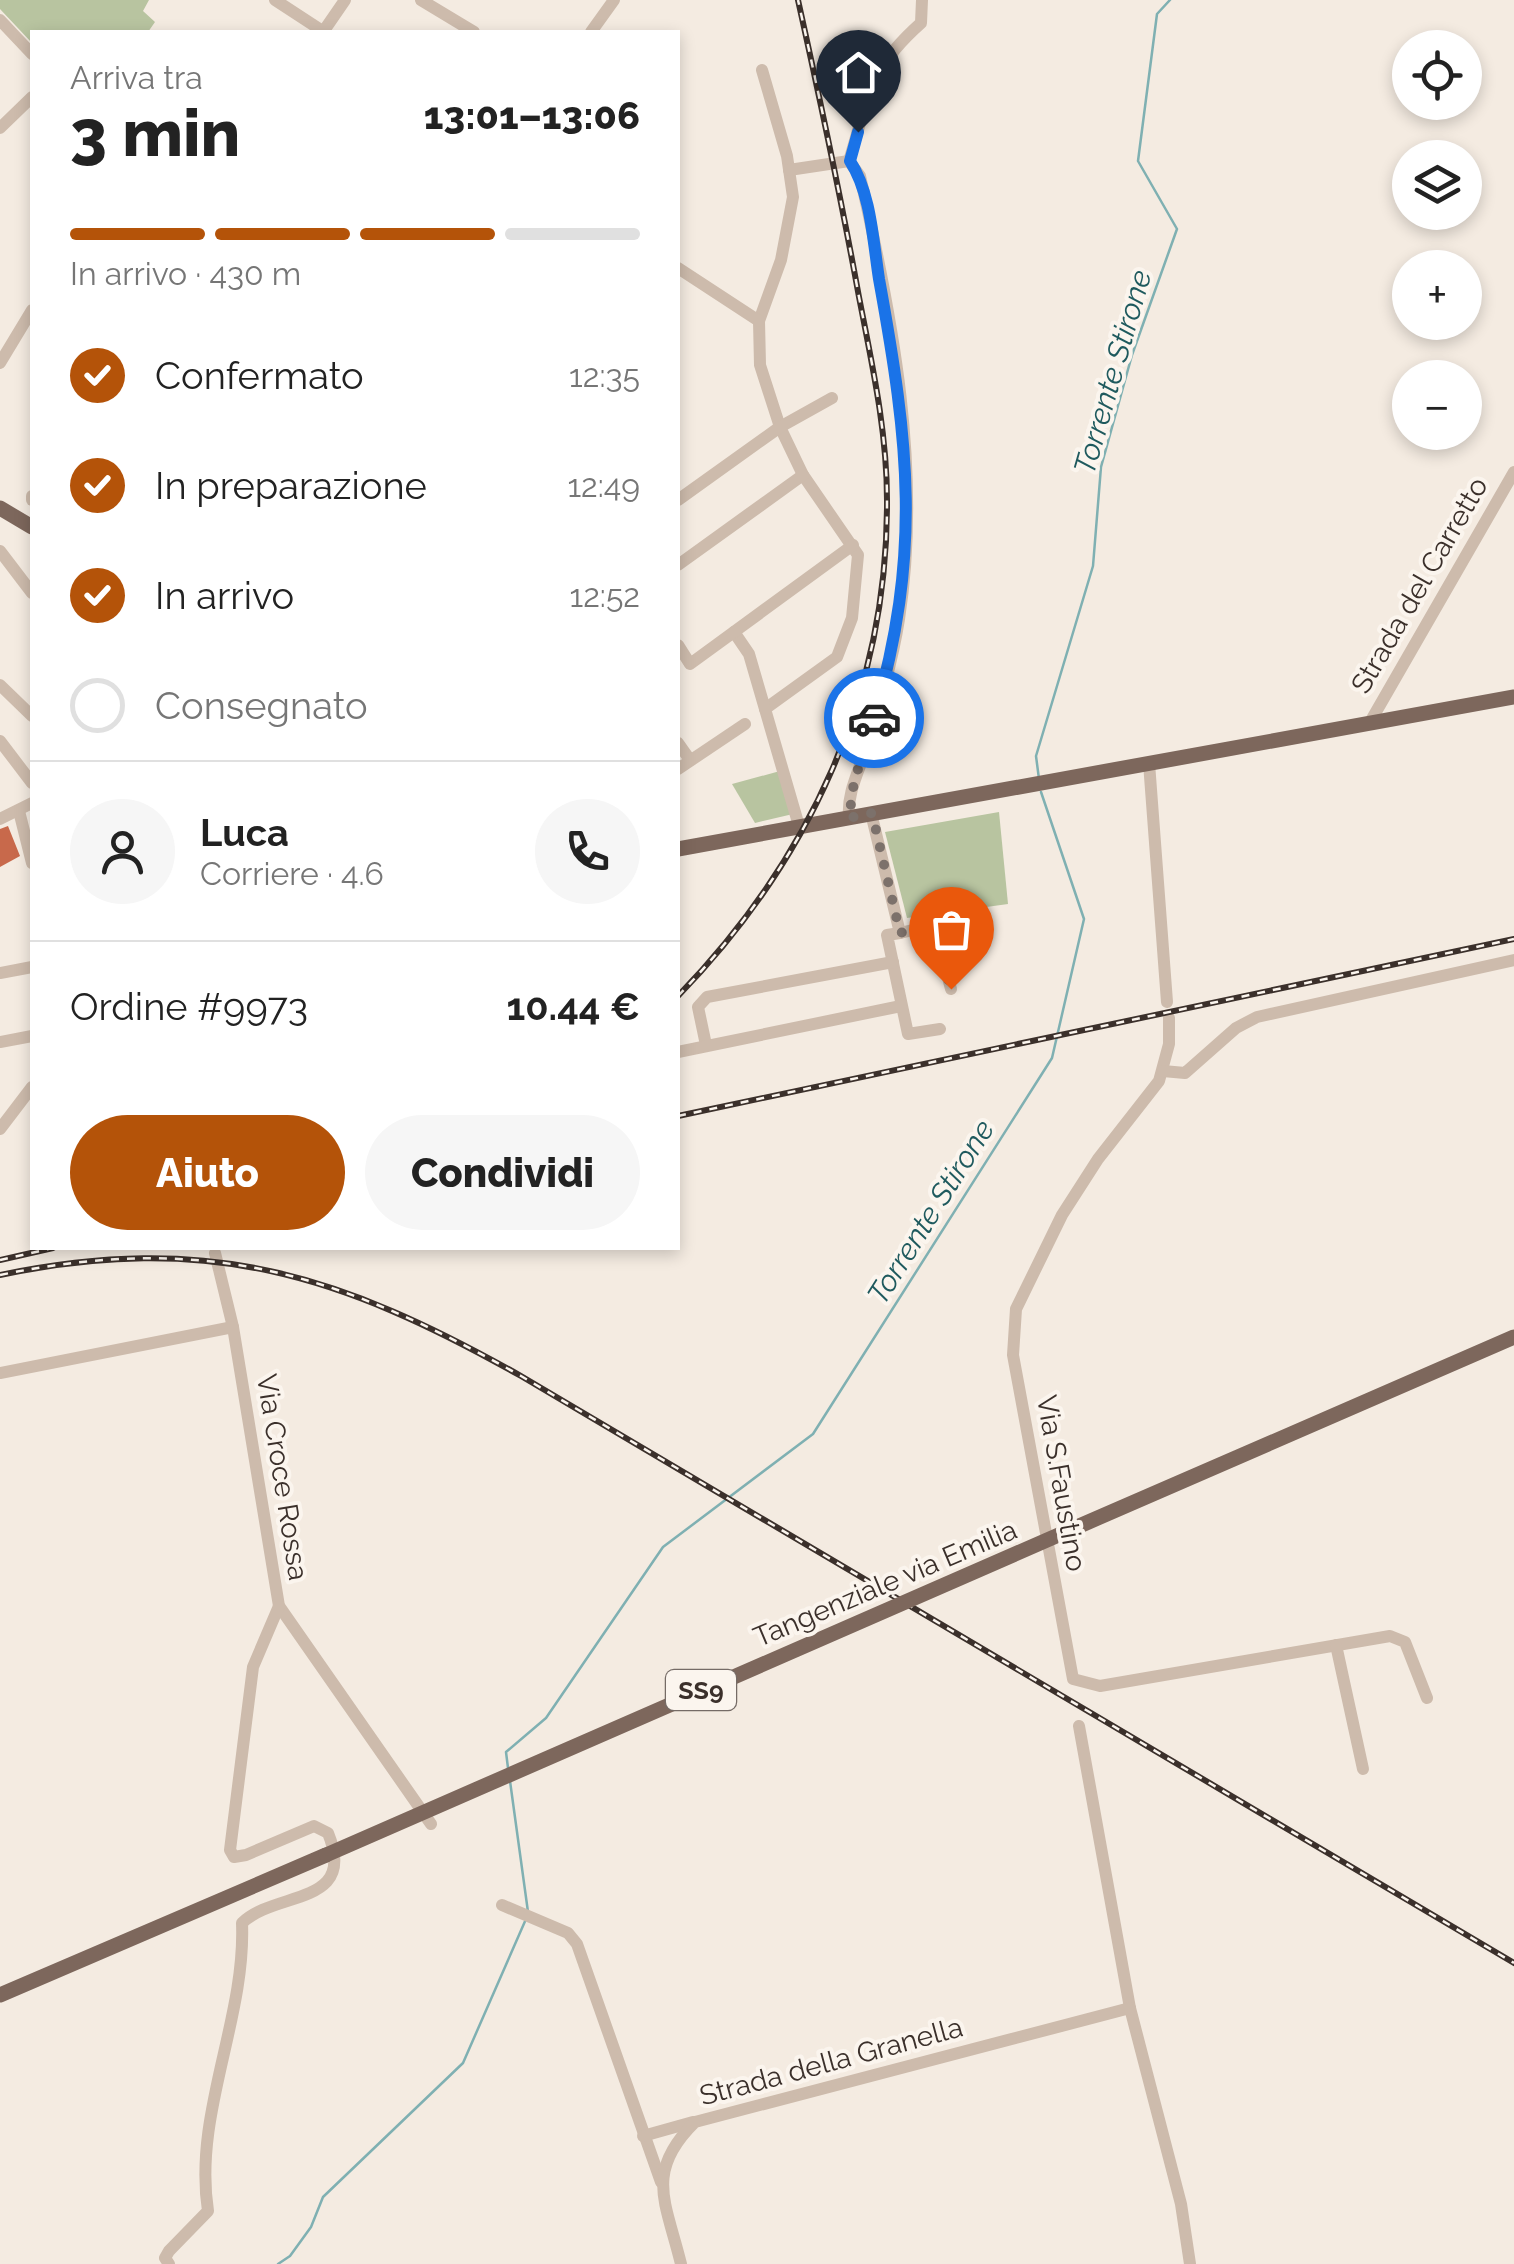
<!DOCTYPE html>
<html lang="it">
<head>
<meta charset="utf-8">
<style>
  body { margin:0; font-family:Raleway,sans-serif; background:#f6f6f6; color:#222; height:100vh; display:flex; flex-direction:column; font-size:38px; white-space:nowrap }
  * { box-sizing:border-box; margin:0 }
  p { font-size:32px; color:#767676 }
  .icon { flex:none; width:55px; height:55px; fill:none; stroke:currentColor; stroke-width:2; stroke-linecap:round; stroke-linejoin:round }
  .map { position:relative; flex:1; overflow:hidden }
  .panel { position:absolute; left:30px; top:30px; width:650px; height:1220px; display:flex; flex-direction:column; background:#fff; border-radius:0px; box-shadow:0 5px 15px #0003 }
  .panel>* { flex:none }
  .tools { position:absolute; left:1392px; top:30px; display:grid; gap:20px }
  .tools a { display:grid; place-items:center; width:90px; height:90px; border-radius:50%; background:#fff; box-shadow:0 5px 15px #0003; font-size:50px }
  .pin { position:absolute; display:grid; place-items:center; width:85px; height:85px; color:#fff; margin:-102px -42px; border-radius:50% 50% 50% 0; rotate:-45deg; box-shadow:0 0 10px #0007 }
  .pin .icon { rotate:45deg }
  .courier { position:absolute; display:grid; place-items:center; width:100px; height:100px; margin:-50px; border:8px solid #1a73e8; border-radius:50%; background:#fff; color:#222; box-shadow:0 2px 12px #0007 }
  .overview em { font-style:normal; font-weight:800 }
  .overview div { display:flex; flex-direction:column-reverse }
  .overview { display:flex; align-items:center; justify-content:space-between; height:170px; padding:0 40px }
  h1 { font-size:65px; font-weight:800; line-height:75px }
  .bar { display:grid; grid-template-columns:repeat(4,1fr); gap:15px 10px; align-content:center; height:120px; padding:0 40px }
  .bar i { height:12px; border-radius:8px; background:#e0e0e0 }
  .bar .active { background:#b45309 }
  .bar p { grid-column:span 4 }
  .line { display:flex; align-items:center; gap:25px; padding:0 40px; border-top:2px solid #e0e0e0 }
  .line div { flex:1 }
  .round { display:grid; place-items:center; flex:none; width:105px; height:105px; border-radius:52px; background:#f6f6f6 }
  ol { padding:0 40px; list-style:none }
  li { display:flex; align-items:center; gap:30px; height:110px }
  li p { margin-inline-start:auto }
  li .icon { padding:10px; border-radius:50%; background:#b45309; color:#fff; stroke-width:4 }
  li:last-child { color:#767676 }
  li i { width:55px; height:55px; border:5px solid #e0e0e0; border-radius:50% }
  .action { display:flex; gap:20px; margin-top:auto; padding:20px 40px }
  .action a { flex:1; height:115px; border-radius:60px; background:#b45309; color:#fff; font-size:40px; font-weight:800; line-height:115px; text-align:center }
  .action a+a { background:#f6f6f6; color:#222 }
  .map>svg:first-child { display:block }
  .green { fill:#b8c4a0 }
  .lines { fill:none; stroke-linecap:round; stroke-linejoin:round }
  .stream { stroke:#7fb0b2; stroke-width:2.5 }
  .building { fill:#c8694b }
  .minor { stroke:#cdbbac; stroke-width:12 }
  .major { stroke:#7d675c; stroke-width:15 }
  .rail-casing { stroke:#3b302b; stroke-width:6 }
  .rail { stroke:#fbf5ee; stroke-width:2.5; stroke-dasharray:8; stroke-linecap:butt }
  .major-bridge { stroke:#7d675c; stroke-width:15 }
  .done { stroke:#7c716b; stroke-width:10; stroke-dasharray:0 18 }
  .route { stroke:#1a73e8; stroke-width:12 }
  .labels { text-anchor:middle; stroke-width:8; stroke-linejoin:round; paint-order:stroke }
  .shield { fill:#fbf5ee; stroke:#756b66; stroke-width:2.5 }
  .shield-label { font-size:25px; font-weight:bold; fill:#3b302b }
  .street-label { font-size:28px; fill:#3b302b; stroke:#fbf5ee }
  .water-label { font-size:30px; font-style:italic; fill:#1f5a5e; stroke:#fbf5ee }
</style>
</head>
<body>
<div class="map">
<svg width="1514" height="2264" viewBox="0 0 1514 2264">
  <rect width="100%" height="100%" fill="#f4ebe1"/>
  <g class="green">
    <polygon points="0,0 149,0 143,11 155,22 148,32 32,32 32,43 0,9"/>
    <polygon points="780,771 793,814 755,823 732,784"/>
    <polygon points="999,812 1008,904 907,918 885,832"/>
  </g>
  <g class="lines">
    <g class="stream">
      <polyline points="1039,779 1036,756 1093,566 1101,467 1132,355 1177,229 1138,161 1157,14 1170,0"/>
      <polyline points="508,1768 506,1752 546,1718 663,1547 813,1434 1052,1058 1084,919 1041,792"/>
      <polyline points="510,1781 528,1912"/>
      <polyline points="278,2264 290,2256 311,2227 323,2197 463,2063 526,1919"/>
    </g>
  </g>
  <polygon class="building" points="8,826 20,856 0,867 0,829"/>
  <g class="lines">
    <g class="minor">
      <polyline points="275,0 324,32"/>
      <polyline points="421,0 474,32"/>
      <polyline points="0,20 32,54"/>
      <polyline points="323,32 345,0"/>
      <polyline points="591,32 614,0"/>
      <polyline points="762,70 787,156 793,197 781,260 759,321 760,365 780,427 803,475 858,555 852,618 837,657 765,709 799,826"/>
      <polyline points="0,128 32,97"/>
      <path d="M849,161C869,96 868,70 921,23L922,0"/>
      <polyline points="789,170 849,161"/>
      <polyline points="678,268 759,321"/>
      <polyline points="0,363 32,310"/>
      <polyline points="32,496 32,500"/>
      <polyline points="678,500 780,427 832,398"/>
      <polyline points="0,551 32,593"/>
      <polyline points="678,565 803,475"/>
      <polyline points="734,632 749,654 765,709"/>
      <polyline points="678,645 690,664 853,545"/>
      <polyline points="0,685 32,716"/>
      <polyline points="1369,724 1514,472"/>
      <polyline points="0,741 32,783"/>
      <polyline points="678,743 690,760"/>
      <polyline points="1149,763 1167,1002"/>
      <polyline points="678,769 745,724"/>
      <polyline points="19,811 32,863"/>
      <polyline points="871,813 900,933 887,935 908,1034 940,1029"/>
      <path d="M849,817C847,794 858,773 865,752C878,709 892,664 899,619C922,472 893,320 860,176L849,161"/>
      <polyline points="0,819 32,803"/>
      <polyline points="900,933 934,925 951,989"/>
      <polyline points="0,973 32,967"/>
      <polyline points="1169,1018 1169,1044 1159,1081 1098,1159 1062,1215 1016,1309 1013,1355 1073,1679 1100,1686 1390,1636 1405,1642 1427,1698"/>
      <polyline points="0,1042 32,1036"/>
      <polyline points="706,1045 698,1007 707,997 893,962"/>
      <polyline points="678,1052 901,1006"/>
      <polyline points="1163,1071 1185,1073 1236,1028 1257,1017 1514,960"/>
      <polyline points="0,1129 32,1087"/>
      <polyline points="215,1253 233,1327"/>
      <polyline points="0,1373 233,1327 279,1606 431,1824"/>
      <polyline points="1336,1645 1363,1769"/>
      <polyline points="1079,1726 1130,2008 1181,2204 1190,2264"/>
      <polyline points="502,1905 568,1933 577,1944 661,2182"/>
      <polyline points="643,2136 693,2122"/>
      <path d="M169,2264L165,2258L169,2251L208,2211C193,2114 246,2019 242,1923C276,1890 358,1907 328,1833L314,1826L246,1855L234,1857L230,1850L253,1667L279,1606"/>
      <path d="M681,2264C666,2202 644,2172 695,2122L1130,2008"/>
    </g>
    <g class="major">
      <polyline points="0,508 32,527"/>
      <polyline points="678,849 1514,697"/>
      <polyline points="1077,1527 1514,1337"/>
      <polyline points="0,1995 326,1855"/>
    </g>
    <g class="rail-casing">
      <g id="rail">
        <path d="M678,996C810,860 888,692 887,500C887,431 872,364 859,297C841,198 820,99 798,0"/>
        <polyline points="678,1116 1514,939"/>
        <polyline points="0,1260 53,1248"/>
        <path d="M0,1275C208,1232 340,1274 521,1376L1514,1963"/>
      </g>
    </g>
    <use href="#rail" class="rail"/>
    <polyline class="major-bridge" points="326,1855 1077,1527"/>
  </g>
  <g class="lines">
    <polyline class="done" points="874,718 854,782 849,818 872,813 900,933 934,925 951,989"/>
    <path class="route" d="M858,132L850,161C871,193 873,241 879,279C909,444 922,553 874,718"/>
  </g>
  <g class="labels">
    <rect class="shield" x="666" y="1670" width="70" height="40" rx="8"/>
    <g class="shield-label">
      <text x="701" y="1699">SS9</text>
    </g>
    <g class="street-label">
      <text transform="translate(1419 585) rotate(-60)" y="10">Strada del Carretto</text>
      <text transform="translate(283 1477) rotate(81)" y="10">Via Croce Rossa</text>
      <text transform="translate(1062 1483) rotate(80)" y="10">Via S.Faustino</text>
      <text transform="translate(885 1583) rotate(-23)" y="10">Tangenziale via Emilia</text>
      <text transform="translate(831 2061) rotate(-15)" y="10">Strada della Granella</text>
    </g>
    <g class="water-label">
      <text transform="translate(1113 372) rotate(-74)" y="10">Torrente Stirone</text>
      <text transform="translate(931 1212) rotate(-58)" y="10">Torrente Stirone</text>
    </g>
  </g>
</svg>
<div class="tools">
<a><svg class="icon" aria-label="locate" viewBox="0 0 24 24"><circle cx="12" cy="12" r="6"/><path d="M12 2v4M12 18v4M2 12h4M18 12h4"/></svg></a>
<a><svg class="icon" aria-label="layers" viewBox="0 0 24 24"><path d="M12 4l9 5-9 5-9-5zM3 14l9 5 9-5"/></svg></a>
<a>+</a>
<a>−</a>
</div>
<div class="pin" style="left:951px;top:989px;background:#ea580c"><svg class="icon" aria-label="bag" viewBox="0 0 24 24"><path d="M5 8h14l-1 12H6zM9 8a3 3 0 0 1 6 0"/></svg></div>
<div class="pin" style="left:858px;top:132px;background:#1f2937"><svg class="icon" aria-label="home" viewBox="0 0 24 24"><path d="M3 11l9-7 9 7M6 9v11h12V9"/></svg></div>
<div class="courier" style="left:874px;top:718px"><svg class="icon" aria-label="car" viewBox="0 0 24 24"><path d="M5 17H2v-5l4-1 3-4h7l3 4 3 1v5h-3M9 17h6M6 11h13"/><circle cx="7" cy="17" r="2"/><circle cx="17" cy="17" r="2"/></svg></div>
<section class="panel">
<div class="overview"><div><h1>3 min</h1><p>Arriva tra</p></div><em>13:01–13:06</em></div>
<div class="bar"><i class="active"></i><i class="active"></i><i class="active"></i><i></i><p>In arrivo · 430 m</p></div>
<ol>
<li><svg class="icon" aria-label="check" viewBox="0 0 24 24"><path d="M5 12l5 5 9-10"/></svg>Confermato<p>12:35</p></li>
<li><svg class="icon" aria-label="check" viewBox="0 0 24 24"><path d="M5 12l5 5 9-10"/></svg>In preparazione<p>12:49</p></li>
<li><svg class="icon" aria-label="check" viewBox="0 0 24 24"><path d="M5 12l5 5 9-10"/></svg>In arrivo<p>12:52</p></li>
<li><i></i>Consegnato</li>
</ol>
<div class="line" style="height:180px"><a class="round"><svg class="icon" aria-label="person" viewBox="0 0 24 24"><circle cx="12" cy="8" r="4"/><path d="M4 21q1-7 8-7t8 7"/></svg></a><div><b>Luca</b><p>Corriere · 4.6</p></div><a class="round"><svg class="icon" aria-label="phone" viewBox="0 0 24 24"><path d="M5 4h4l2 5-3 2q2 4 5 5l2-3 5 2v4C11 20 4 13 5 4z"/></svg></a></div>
<div class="line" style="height:130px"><div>Ordine #9973</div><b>10.44 €</b></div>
<div class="action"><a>Aiuto</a><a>Condividi</a></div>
</section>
</div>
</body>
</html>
